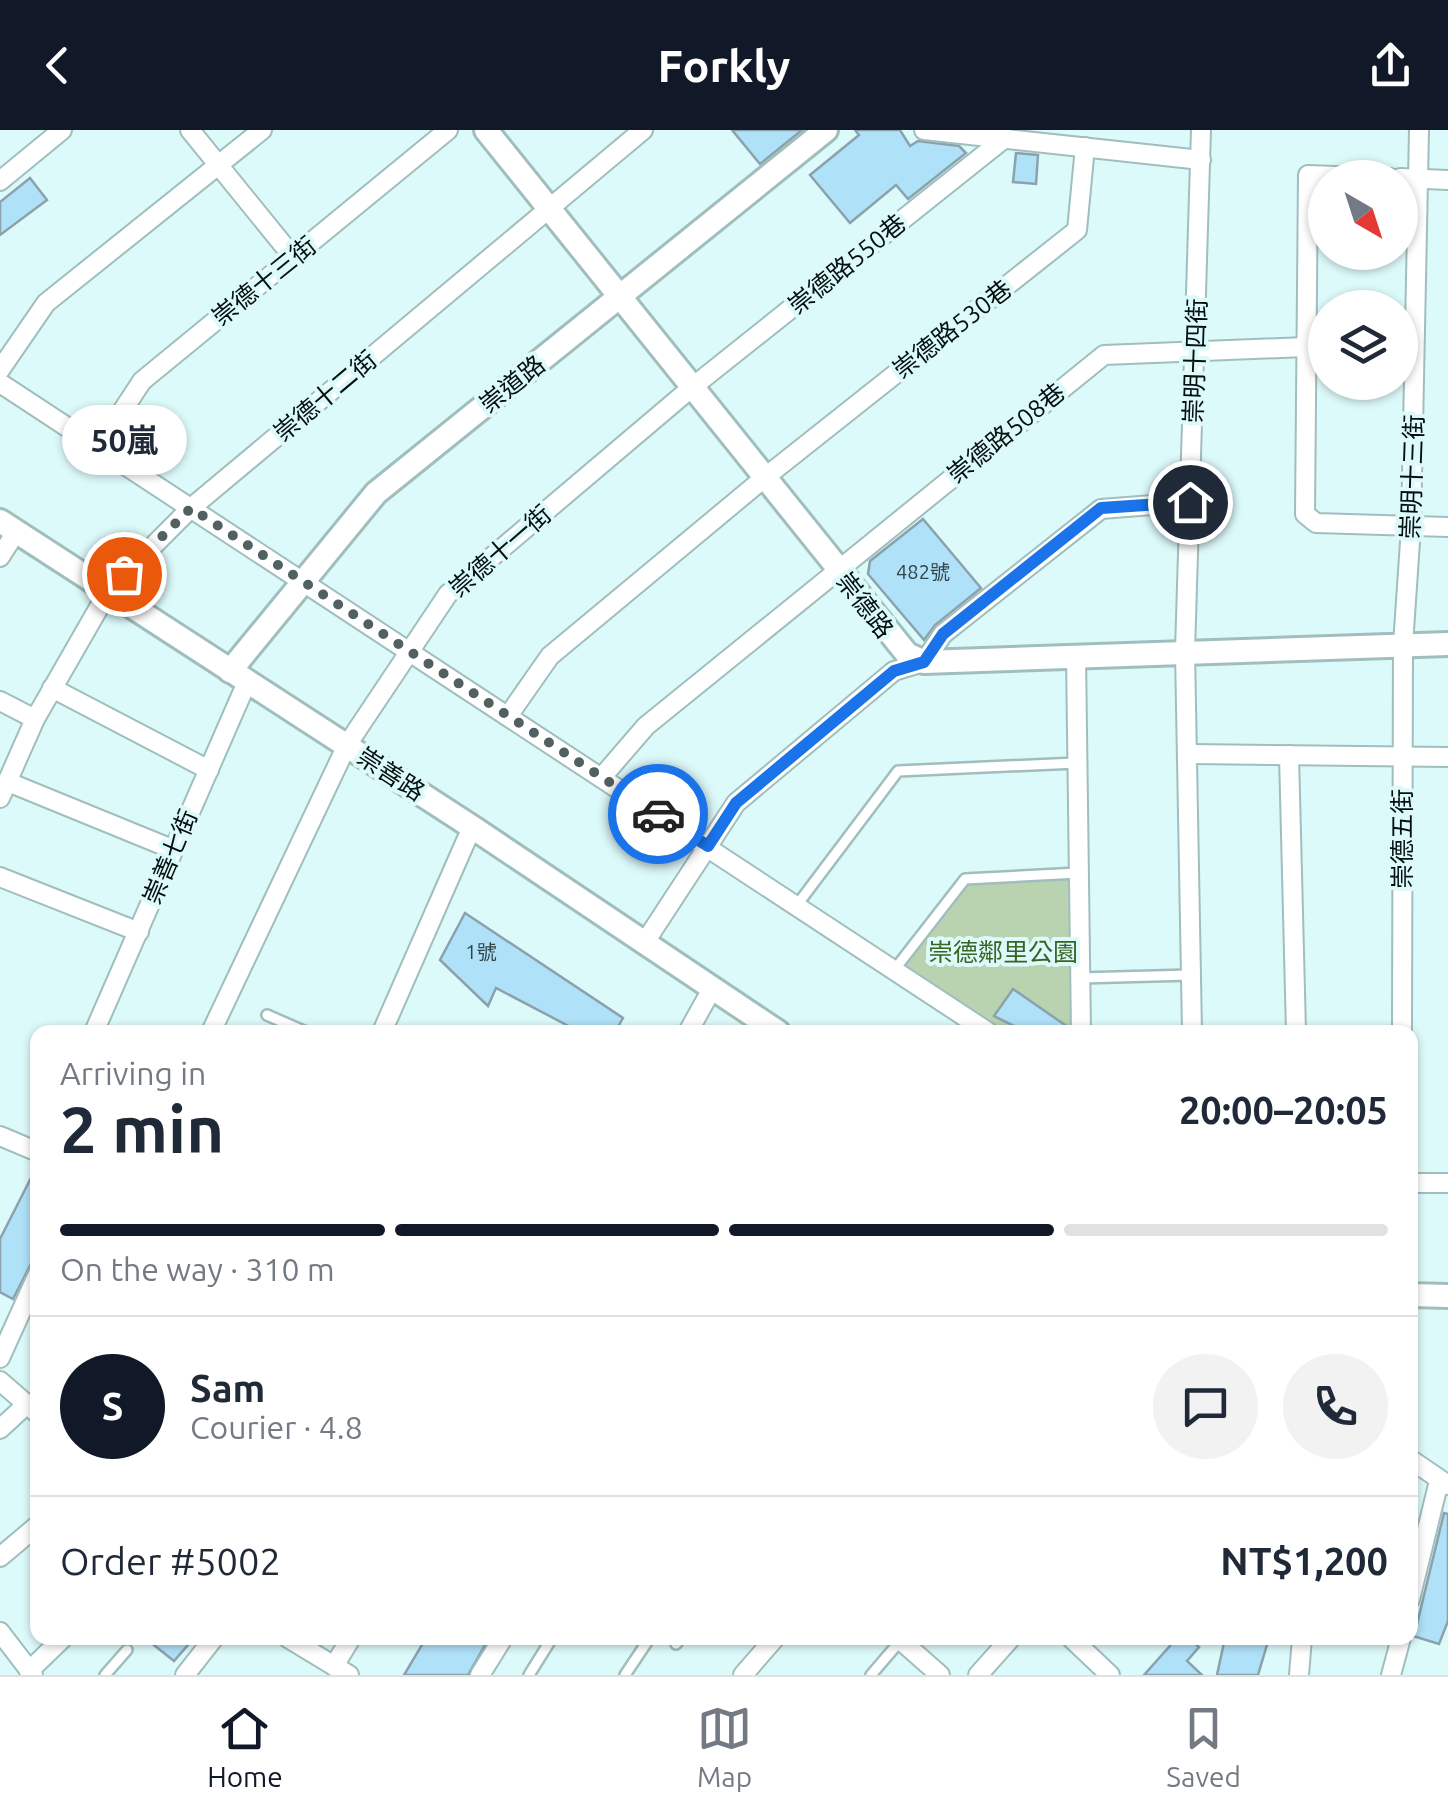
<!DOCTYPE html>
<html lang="en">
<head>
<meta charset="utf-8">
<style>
  body { margin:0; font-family:Ubuntu,"Noto Sans TC",sans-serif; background:#f2f2f3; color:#1f2937; height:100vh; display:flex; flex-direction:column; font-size:38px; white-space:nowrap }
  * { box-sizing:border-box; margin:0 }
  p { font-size:32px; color:#747a83 }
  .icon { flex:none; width:55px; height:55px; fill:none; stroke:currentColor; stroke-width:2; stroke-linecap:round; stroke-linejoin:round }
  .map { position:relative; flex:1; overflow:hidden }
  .panel { position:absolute; left:30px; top:895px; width:1388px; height:620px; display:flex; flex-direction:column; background:#fff; border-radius:20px; box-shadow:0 2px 8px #0004 }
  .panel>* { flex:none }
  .needle { width:65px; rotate:141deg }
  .controls { position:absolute; left:1308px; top:30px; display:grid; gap:20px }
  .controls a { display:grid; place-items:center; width:110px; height:110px; border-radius:50%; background:#fff; box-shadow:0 2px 8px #0004; font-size:50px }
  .pin { position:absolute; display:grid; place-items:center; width:85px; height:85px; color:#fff; margin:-42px; border:5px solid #fff; border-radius:50%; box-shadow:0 2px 10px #0007 }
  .courier { position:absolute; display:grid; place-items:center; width:100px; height:100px; margin:-50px; border:8px solid #1a73e8; border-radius:50%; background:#fff; color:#222; box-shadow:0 2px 12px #0007 }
  .bubble { position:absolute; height:70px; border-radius:35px; background:#fff; box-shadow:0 2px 8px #0004; font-size:32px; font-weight:700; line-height:70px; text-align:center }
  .overview em { font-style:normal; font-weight:700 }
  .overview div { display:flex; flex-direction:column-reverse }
  .overview { display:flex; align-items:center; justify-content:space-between; height:170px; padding:0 30px }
  h1 { font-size:65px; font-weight:700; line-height:75px }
  .bar { display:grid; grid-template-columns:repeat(4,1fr); gap:15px 10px; align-content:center; height:120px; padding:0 30px }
  .bar i { height:12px; border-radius:8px; background:#e0e1e3 }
  .bar .selected { background:#111827 }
  .bar p { grid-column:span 4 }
  .line { display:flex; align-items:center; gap:25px; padding:0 30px; border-top:2px solid #e0e1e3 }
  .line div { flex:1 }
  .round { display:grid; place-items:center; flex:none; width:105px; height:105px; border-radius:52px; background:#f2f2f3 }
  header { display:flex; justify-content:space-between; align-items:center; height:130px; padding:0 30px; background:#111827; color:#fff; font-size:45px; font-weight:700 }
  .tab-bar { display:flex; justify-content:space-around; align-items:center; height:140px; border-top:2px solid #e0e1e3; background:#fff; font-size:28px; color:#747a83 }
  .tab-bar a { display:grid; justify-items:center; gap:5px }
  .tab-bar .selected { color:#111827 }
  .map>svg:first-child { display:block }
  .green { fill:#b9d2b0 }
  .building { fill:#afe1f8; stroke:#8ba2ad; stroke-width:2.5 }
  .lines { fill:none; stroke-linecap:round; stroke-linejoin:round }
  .lane-casing { stroke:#a1bebe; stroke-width:14 }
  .street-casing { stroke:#a1bebe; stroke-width:22 }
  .secondary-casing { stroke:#a1bebe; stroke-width:28 }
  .lane { stroke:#fff; stroke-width:9 }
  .street { stroke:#fff; stroke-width:18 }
  .secondary { stroke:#fff; stroke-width:22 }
  .done { stroke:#516162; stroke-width:10; stroke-dasharray:0 18 }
  .route { stroke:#1a73e8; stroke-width:12 }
  .labels { text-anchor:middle; stroke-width:8; stroke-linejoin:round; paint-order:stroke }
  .number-label { font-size:20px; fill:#304449 }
  .street-label { font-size:25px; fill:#050f0f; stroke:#ddfafb }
  .park-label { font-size:25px; fill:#386424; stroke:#ddfafb }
</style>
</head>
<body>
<header><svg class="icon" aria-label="back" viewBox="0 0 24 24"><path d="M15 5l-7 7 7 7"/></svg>Forkly<svg class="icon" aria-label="share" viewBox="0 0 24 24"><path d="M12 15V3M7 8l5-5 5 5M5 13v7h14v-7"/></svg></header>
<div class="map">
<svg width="1448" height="1545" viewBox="0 0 1448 1545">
  <rect width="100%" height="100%" fill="#ddfafb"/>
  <polygon class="green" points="1077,744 1080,902 989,902 895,840 965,750"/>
  <g class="building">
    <polygon points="732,0 802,0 760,34"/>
    <polygon points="855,0 900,0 910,16 918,11 959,16 966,23 908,69 896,55 850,93 810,45 859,5"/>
    <polygon points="1016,23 1038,25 1036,54 1013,52"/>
    <polygon points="30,48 47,70 0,105 0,72"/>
    <polygon points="923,389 981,458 935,495 924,510 868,444 870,431"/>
    <polygon points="465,783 623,888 615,902 580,902 496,858 488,876 440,830"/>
    <polygon points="1013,859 1065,895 1060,902 1026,902 994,886"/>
    <polygon points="38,1034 38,1120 13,1169 0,1162 0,1109"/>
    <polygon points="1444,1383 1448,1384 1448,1491 1439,1514 1413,1506 1410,1492 1417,1494"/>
    <polygon points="145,1508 194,1508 174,1531"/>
    <polygon points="426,1508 489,1508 468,1545 404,1545"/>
    <polygon points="1177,1508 1189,1508 1199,1517 1187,1531 1202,1545 1144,1545"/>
    <polygon points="1225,1508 1269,1508 1258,1545 1217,1545"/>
  </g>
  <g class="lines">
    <g class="lane-casing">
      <g id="lane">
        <polyline points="797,775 898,641 1076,633"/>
        <polyline points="895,839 965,749 1078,743"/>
        <polyline points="1080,848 1190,845"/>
        <polyline points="267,885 306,902"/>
        <polyline points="676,1514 681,1508"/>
        <polyline points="105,1545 127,1520"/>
        <polyline points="529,1545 552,1508"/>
        <polyline points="625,1545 649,1509"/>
        <polyline points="871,1545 901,1510"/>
      </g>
    </g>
    <g class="street-casing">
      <g id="street">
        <polyline points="190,0 293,127"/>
        <polyline points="924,0 1201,30"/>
        <polyline points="1390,48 1308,45 1305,384 1316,393 1448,397"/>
        <polyline points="1400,48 1448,50"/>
        <polyline points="0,51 62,0"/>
        <polyline points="0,240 46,173 262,0"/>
        <polyline points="0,253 988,902"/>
        <polyline points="98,318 142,251 448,0"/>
        <polyline points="0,427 16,402"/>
        <polyline points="1076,525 1081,902"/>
        <polyline points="52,558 209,640"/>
        <polyline points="0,571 35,589"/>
        <polyline points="508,586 550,526 763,349 1077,100 1085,17"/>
        <polyline points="1190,624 1448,627"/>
        <polyline points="1289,625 1296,902"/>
        <polyline points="602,647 646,596 1104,225 1306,217"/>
        <polyline points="8,652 172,719"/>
        <polyline points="0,668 35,589 109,460 191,378 643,0"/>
        <polyline points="0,747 139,802"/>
        <polyline points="645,812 736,673 894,541 924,532 943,504 1101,379 1191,372"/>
        <polyline points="94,902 247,552"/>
        <polyline points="211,902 347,615 448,464 690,259 1005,8"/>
        <polyline points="382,902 472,697"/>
        <polyline points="688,902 713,857"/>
        <polyline points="1192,902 1185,521 1201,0"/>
        <polyline points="1402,902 1403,515 1411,397 1419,0"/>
        <polyline points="0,1006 38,1022"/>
        <polyline points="1410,1053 1448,1053"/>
        <polyline points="0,1228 38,1144"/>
        <polyline points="0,1251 38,1284"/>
        <polyline points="0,1299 26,1275"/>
        <polyline points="1410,1329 1448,1355"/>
        <polyline points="0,1427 38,1395"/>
        <polyline points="1410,1469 1439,1351"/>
        <polyline points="0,1502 33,1545"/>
        <polyline points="288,1508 349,1545"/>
        <polyline points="898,1508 940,1545"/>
        <polyline points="1071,1508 1110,1545"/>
        <polyline points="334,1536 351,1508"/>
        <polyline points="29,1541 63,1508"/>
        <polyline points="185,1545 214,1508"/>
        <polyline points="480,1545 503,1508"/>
        <polyline points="743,1545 775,1508"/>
        <polyline points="978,1545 1011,1508"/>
        <polyline points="1299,1545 1302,1508"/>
        <polyline points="1391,1545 1401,1508"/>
      </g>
    </g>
    <g class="secondary-casing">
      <g id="secondary">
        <polyline points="486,0 907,524 924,532 1448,514"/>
        <polyline points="0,391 472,697 778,902"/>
        <polyline points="230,541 376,363 826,0"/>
        <polyline points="1410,1165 1448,1166"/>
      </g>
    </g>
    <use href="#lane" class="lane"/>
    <use href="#street" class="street"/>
    <use href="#secondary" class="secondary"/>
  </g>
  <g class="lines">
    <polyline class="done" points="124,444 191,378 658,684"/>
    <polyline class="route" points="658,684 708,716 736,673 894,541 924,532 943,504 1101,378 1190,372"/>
  </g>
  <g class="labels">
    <g class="number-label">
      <text x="923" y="449">482號</text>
      <text x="481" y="829">1號</text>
    </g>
    <g class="street-label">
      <text transform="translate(847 134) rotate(-39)" y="9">崇德路550巷</text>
      <text transform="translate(264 151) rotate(-39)" y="9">崇德十三街</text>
      <text transform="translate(952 199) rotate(-38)" y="9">崇德路530巷</text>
      <text transform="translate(1195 231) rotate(-88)" y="9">崇明十四街</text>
      <text transform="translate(512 254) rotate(-39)" y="9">崇道路</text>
      <text transform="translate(325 266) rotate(-40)" y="9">崇德十二街</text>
      <text transform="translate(1006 303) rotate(-39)" y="9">崇德路508巷</text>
      <text transform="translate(1412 347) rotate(-88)" y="9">崇明十三街</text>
      <text transform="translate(500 421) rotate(-41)" y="9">崇德十一街</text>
      <text transform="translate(865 475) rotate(52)" y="9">崇德路</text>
      <text transform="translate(391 644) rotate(33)" y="9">崇善路</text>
      <text transform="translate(1402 709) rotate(-90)" y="9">崇德五街</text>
      <text transform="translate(170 727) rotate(-67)" y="9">崇善七街</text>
    </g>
    <g class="park-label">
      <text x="1003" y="831">崇德鄰里公園</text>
    </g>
  </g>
</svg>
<div class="controls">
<a><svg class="needle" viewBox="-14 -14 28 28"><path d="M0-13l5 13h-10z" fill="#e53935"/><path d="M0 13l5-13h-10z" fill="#747a83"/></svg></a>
<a><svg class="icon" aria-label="layers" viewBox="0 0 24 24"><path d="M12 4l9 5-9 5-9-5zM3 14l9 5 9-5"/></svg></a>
</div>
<div class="pin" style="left:124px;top:444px;background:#ea580c"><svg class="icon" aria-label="bag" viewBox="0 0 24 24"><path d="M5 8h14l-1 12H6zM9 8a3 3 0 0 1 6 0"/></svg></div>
<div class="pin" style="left:1190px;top:372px;background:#1f2937"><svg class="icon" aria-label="home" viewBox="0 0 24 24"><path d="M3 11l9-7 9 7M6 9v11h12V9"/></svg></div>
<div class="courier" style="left:658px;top:684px"><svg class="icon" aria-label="car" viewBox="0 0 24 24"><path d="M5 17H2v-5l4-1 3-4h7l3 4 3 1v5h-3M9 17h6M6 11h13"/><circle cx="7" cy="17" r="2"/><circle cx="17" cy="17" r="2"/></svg></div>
<div class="bubble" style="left:62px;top:275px;width:125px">50嵐</div>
<section class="panel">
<div class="overview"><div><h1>2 min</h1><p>Arriving in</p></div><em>20:00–20:05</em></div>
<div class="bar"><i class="selected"></i><i class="selected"></i><i class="selected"></i><i></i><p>On the way · 310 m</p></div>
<div class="line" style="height:180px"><b class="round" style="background:#111827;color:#fff">S</b><div><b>Sam</b><p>Courier · 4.8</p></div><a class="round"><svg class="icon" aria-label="chat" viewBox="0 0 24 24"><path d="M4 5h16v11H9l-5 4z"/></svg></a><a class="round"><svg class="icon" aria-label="phone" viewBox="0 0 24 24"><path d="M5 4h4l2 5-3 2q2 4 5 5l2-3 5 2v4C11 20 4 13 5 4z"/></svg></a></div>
<div class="line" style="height:130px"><div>Order #5002</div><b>NT$1,200</b></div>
</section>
</div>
<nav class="tab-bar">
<a class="selected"><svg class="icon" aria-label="home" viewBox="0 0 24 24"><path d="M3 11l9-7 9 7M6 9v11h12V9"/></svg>Home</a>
<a><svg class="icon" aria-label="map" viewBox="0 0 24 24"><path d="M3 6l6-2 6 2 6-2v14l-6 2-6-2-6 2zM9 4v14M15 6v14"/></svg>Map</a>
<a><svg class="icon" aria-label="saved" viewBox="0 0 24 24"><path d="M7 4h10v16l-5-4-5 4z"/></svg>Saved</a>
</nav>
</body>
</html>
